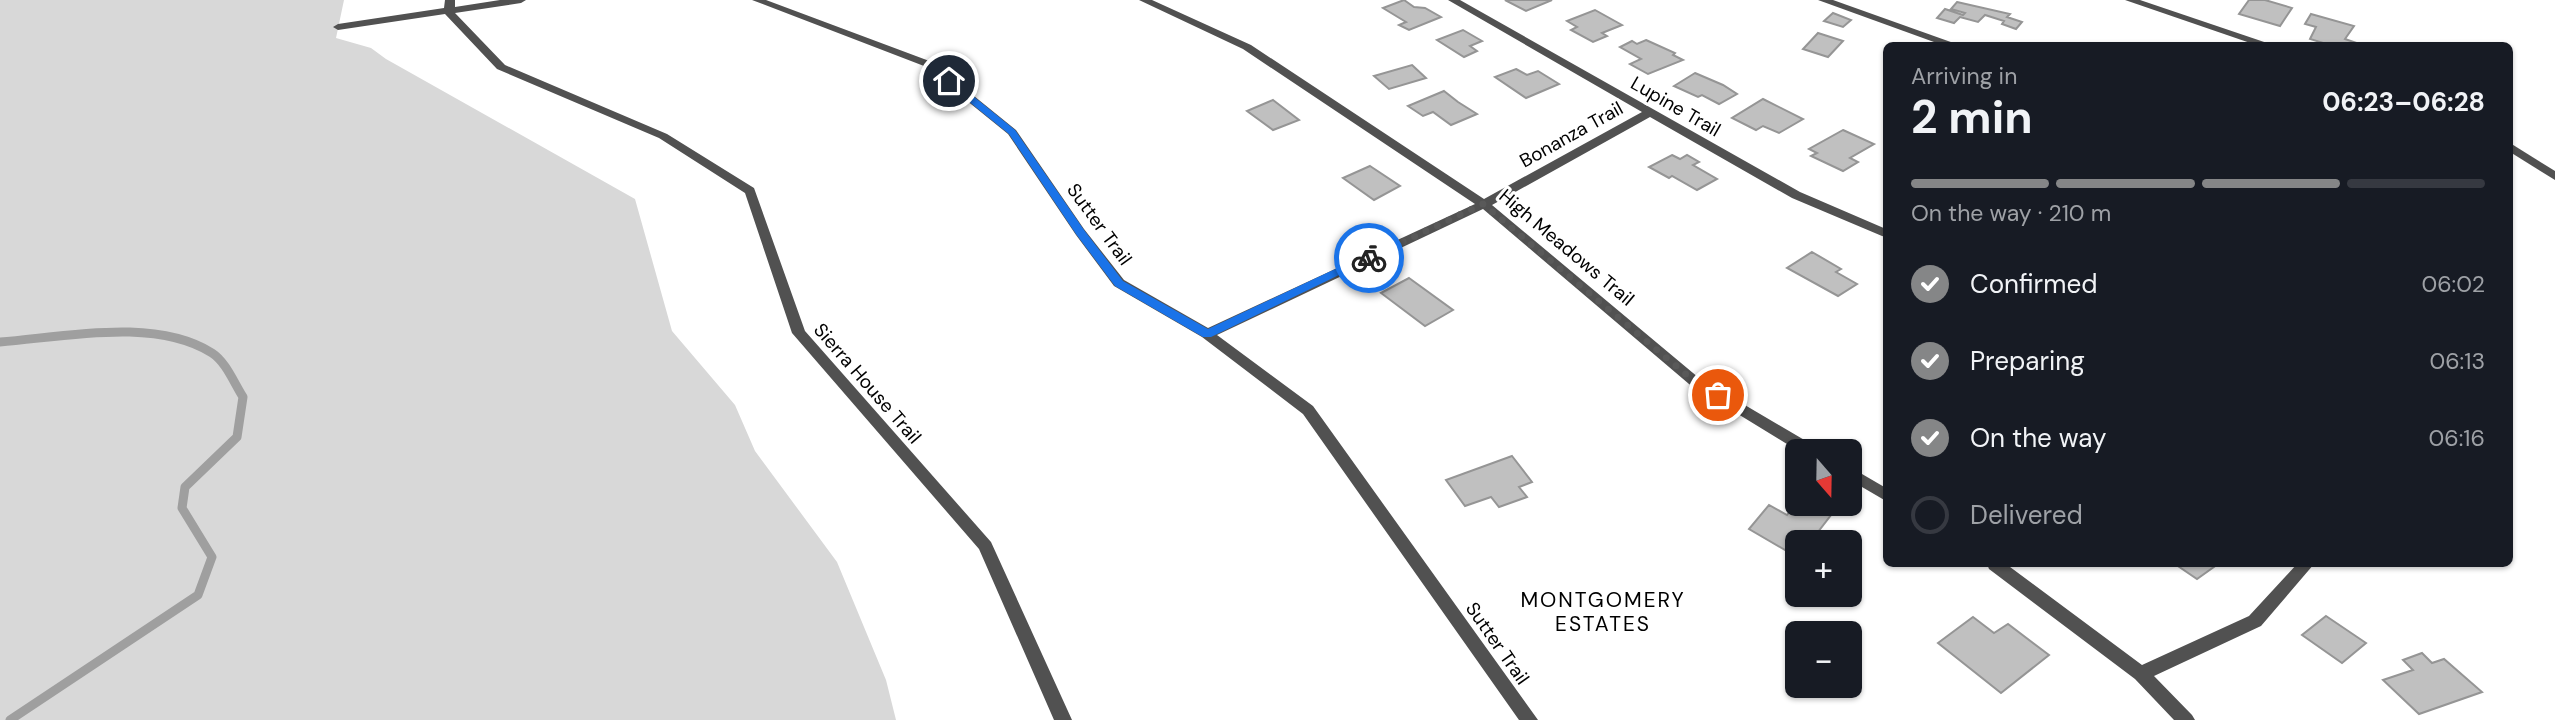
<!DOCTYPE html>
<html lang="en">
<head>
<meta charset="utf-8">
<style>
  body { margin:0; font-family:"DM Sans",sans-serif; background:#242831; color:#f1f3f6; height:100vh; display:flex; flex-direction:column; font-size:26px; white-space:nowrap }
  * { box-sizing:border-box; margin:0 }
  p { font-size:23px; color:#9ea1a6 }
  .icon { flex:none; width:38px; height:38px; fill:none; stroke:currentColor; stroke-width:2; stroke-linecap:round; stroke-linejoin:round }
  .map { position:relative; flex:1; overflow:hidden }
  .details { position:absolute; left:1883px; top:42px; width:630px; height:525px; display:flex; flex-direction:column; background:#171b24; border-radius:10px; box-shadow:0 2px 5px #0004 }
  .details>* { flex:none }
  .needle { width:46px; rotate:160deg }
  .controls { position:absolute; left:1785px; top:439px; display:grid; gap:14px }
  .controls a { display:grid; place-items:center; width:77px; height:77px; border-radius:10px; background:#171b24; box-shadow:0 2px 5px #0004; font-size:35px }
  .pin { position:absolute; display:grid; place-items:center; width:60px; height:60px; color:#fff; margin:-30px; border:4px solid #fff; border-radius:50%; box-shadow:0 2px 7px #0007 }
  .courier { position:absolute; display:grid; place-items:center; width:70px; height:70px; margin:-35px; border:5px solid #1a73e8; border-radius:50%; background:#fff; color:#222; box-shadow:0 2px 9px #0007 }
  .overview em { font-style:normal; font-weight:700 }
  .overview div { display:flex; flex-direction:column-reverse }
  .overview { display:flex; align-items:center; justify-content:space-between; height:119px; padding:0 28px }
  h1 { font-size:46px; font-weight:700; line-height:52px }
  .bar { display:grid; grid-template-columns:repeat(4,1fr); gap:10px 7px; align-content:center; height:84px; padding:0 28px }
  .bar i { height:9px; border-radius:5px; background:#363941 }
  .bar .current { background:#858687 }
  .bar p { grid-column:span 4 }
  ol { padding:0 28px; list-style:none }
  li { display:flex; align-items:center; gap:21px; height:77px }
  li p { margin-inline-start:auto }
  li .icon { padding:7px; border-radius:50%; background:#858687; color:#fff; stroke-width:4 }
  li:last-child { color:#9ea1a6 }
  li i { width:38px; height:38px; border:4px solid #363941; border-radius:50% }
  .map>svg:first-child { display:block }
  .green { fill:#d8d8d8 }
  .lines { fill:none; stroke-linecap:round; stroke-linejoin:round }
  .stream { stroke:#9f9f9f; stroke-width:9 }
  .building { fill:#c0c0c0; stroke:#959595; stroke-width:2 }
  .street { fill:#515151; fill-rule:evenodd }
  .route { fill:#1a73e8 }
  .done { stroke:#595959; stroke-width:7; stroke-dasharray:0 12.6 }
  .labels { text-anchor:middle; stroke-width:6; stroke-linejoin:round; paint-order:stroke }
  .street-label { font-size:19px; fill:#000; stroke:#fff }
  .neighbourhood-label { font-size:21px; letter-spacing:2px; fill:#000; stroke:#fff }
</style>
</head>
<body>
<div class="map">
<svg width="2555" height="720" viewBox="0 0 2555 720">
  <rect width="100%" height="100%" fill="#fff"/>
  <polygon class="green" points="0,0 344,0 336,38 371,48 386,59 635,199 672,331 735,405 755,451 837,562 886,680 896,720 0,720"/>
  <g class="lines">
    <path class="stream" d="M0,342C64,337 155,317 212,353C226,362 234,383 243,397L237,437L185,487L182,508L212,557L198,595L10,720"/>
  </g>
  <g class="building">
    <polygon points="1404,0 1414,7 1425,8 1441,17 1409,30 1399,25 1406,22 1383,8"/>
    <polygon points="1505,0 1552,0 1526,11"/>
    <polygon points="2249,0 2265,0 2292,8 2280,26 2239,14"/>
    <polygon points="1957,2 2010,14 2007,17 2022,22 2016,29 2002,24 2004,21 1985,15 1978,22 1960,17 1954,23 1937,18 1945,9 1963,15 1965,13 1951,9"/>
    <polygon points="1595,10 1622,25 1602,33 1607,36 1593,42 1571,30 1577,27 1567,21"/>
    <polygon points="1833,13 1851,20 1843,27 1824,21"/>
    <polygon points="2311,14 2354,26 2345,39 2365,46 2333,46 2310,39 2316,27 2305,24"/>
    <polygon points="1463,30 1482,41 1470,46 1477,51 1464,57 1437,40"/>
    <polygon points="1818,33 1843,41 1828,57 1803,49"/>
    <polygon points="1646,40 1675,53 1673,55 1683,60 1648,74 1630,64 1641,59 1620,47 1632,41 1637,44"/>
    <polygon points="1412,65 1426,78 1389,89 1374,76"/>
    <polygon points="1516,69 1527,75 1538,71 1559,84 1526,98 1495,77"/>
    <polygon points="1695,73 1723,85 1737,94 1719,104 1702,95 1698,97 1674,86"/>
    <polygon points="1444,91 1458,102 1477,114 1451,125 1433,112 1423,116 1408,106"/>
    <polygon points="1763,99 1803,119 1779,133 1763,126 1756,130 1732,118"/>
    <polygon points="1273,100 1299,120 1273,130 1247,111"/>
    <polygon points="1843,130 1874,144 1850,158 1858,162 1843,171 1811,156 1817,153 1809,149"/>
    <polygon points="1672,155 1680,159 1687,155 1699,162 1693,165 1717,179 1697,190 1672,176 1669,178 1649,167"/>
    <polygon points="1370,166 1400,186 1374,200 1343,178"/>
    <polygon points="1812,252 1841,269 1836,272 1857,284 1838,296 1787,268"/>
    <polygon points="1409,278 1453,310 1425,326 1381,293"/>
    <polygon points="1512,456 1532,482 1519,487 1527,497 1499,507 1491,497 1465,506 1446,480"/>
    <polygon points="1797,502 1810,504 1831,515 1818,532 1830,539 1827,542 1797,542 1797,557 1749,529 1769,505 1787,515"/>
    <polygon points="2175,564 2218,564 2197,579"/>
    <polygon points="2326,616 2366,643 2342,663 2302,635"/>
    <polygon points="1973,617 1994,633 2008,624 2049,655 2001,693 1938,643"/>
    <polygon points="2422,653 2432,663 2444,659 2482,692 2419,714 2383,680 2413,670 2403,660"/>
  </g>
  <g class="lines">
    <g class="street">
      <polygon points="445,0 455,0 455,7 500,0 526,0 521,3 455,13 505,65 667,134 754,188 805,331 991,542 1072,720 1054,720 979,549 792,333 745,193 659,138 497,69 445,14 338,30 333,27 338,24 444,8"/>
      <polygon points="752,0 766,0 932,62 1016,130 1084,229 1124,280 1208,328 1475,204 1243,49 1139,0 1152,0 1251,45 1484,199 1642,112 1448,0 1460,0 1800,192 1886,229 1886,237 1882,236 1792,198 1650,117 1492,205 1699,378 1818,448 1820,452 1800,452 1689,384 1483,209 1217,335 1313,406 1538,720 1519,720 1303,414 1202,337 1114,286 1076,235 1008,134 924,66"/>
      <polygon points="1818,0 1833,0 1962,46 1945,46"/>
      <polygon points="2125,0 2140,0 2276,46 2259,46"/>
      <polygon points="2510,143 2555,171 2555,180 2510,152"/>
      <polygon points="1850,467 1886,488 1886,501 1850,480"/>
      <polygon points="1987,564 2006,564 2142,665 2249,616 2297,564 2314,564 2261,626 2154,676 2192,715 2195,720 2174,720 2135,679 1989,569"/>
    </g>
  </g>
  <polygon class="route" points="946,79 952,79 1015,130 1084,230 1123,281 1208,329 1365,255 1374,258 1211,337 1203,337 1115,286 1076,234 1009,134 946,83"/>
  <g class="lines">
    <polyline class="done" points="1369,258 1483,204 1694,381 1718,395"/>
  </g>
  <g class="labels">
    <g class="street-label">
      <text transform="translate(1676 106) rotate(30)" y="7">Lupine Trail</text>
      <text transform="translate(1571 134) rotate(-29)" y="7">Bonanza Trail</text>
      <text transform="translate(1100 224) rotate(54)" y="7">Sutter Trail</text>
      <text transform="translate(1567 247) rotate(40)" y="7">High Meadows Trail</text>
      <text transform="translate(868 383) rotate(49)" y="7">Sierra House Trail</text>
      <text transform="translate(1498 643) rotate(55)" y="7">Sutter Trail</text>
    </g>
    <g class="neighbourhood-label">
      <text x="1603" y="607">MONTGOMERY<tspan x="1603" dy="24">ESTATES</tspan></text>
    </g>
  </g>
</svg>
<div class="controls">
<a><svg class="needle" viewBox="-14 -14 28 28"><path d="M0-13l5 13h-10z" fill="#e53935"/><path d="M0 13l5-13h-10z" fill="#9ea1a6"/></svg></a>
<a>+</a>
<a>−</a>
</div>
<div class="pin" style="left:1718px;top:395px;background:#ea580c"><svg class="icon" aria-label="bag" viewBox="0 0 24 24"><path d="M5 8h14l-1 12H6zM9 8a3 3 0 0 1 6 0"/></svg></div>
<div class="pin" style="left:949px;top:81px;background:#1f2937"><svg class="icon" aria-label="home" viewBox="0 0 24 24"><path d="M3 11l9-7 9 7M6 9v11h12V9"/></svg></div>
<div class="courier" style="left:1369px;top:258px"><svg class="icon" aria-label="bike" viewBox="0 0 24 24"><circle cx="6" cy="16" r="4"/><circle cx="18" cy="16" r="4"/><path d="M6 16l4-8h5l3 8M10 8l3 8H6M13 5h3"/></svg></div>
<section class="details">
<div class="overview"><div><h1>2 min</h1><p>Arriving in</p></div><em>06:23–06:28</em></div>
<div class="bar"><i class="current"></i><i class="current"></i><i class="current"></i><i></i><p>On the way · 210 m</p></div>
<ol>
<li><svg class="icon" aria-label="check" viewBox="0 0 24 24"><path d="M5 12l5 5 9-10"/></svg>Confirmed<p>06:02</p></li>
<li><svg class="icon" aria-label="check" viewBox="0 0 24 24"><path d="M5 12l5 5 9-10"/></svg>Preparing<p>06:13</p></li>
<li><svg class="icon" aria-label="check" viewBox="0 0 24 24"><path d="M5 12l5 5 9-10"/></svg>On the way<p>06:16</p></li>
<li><i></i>Delivered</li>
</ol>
</section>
</div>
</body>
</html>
